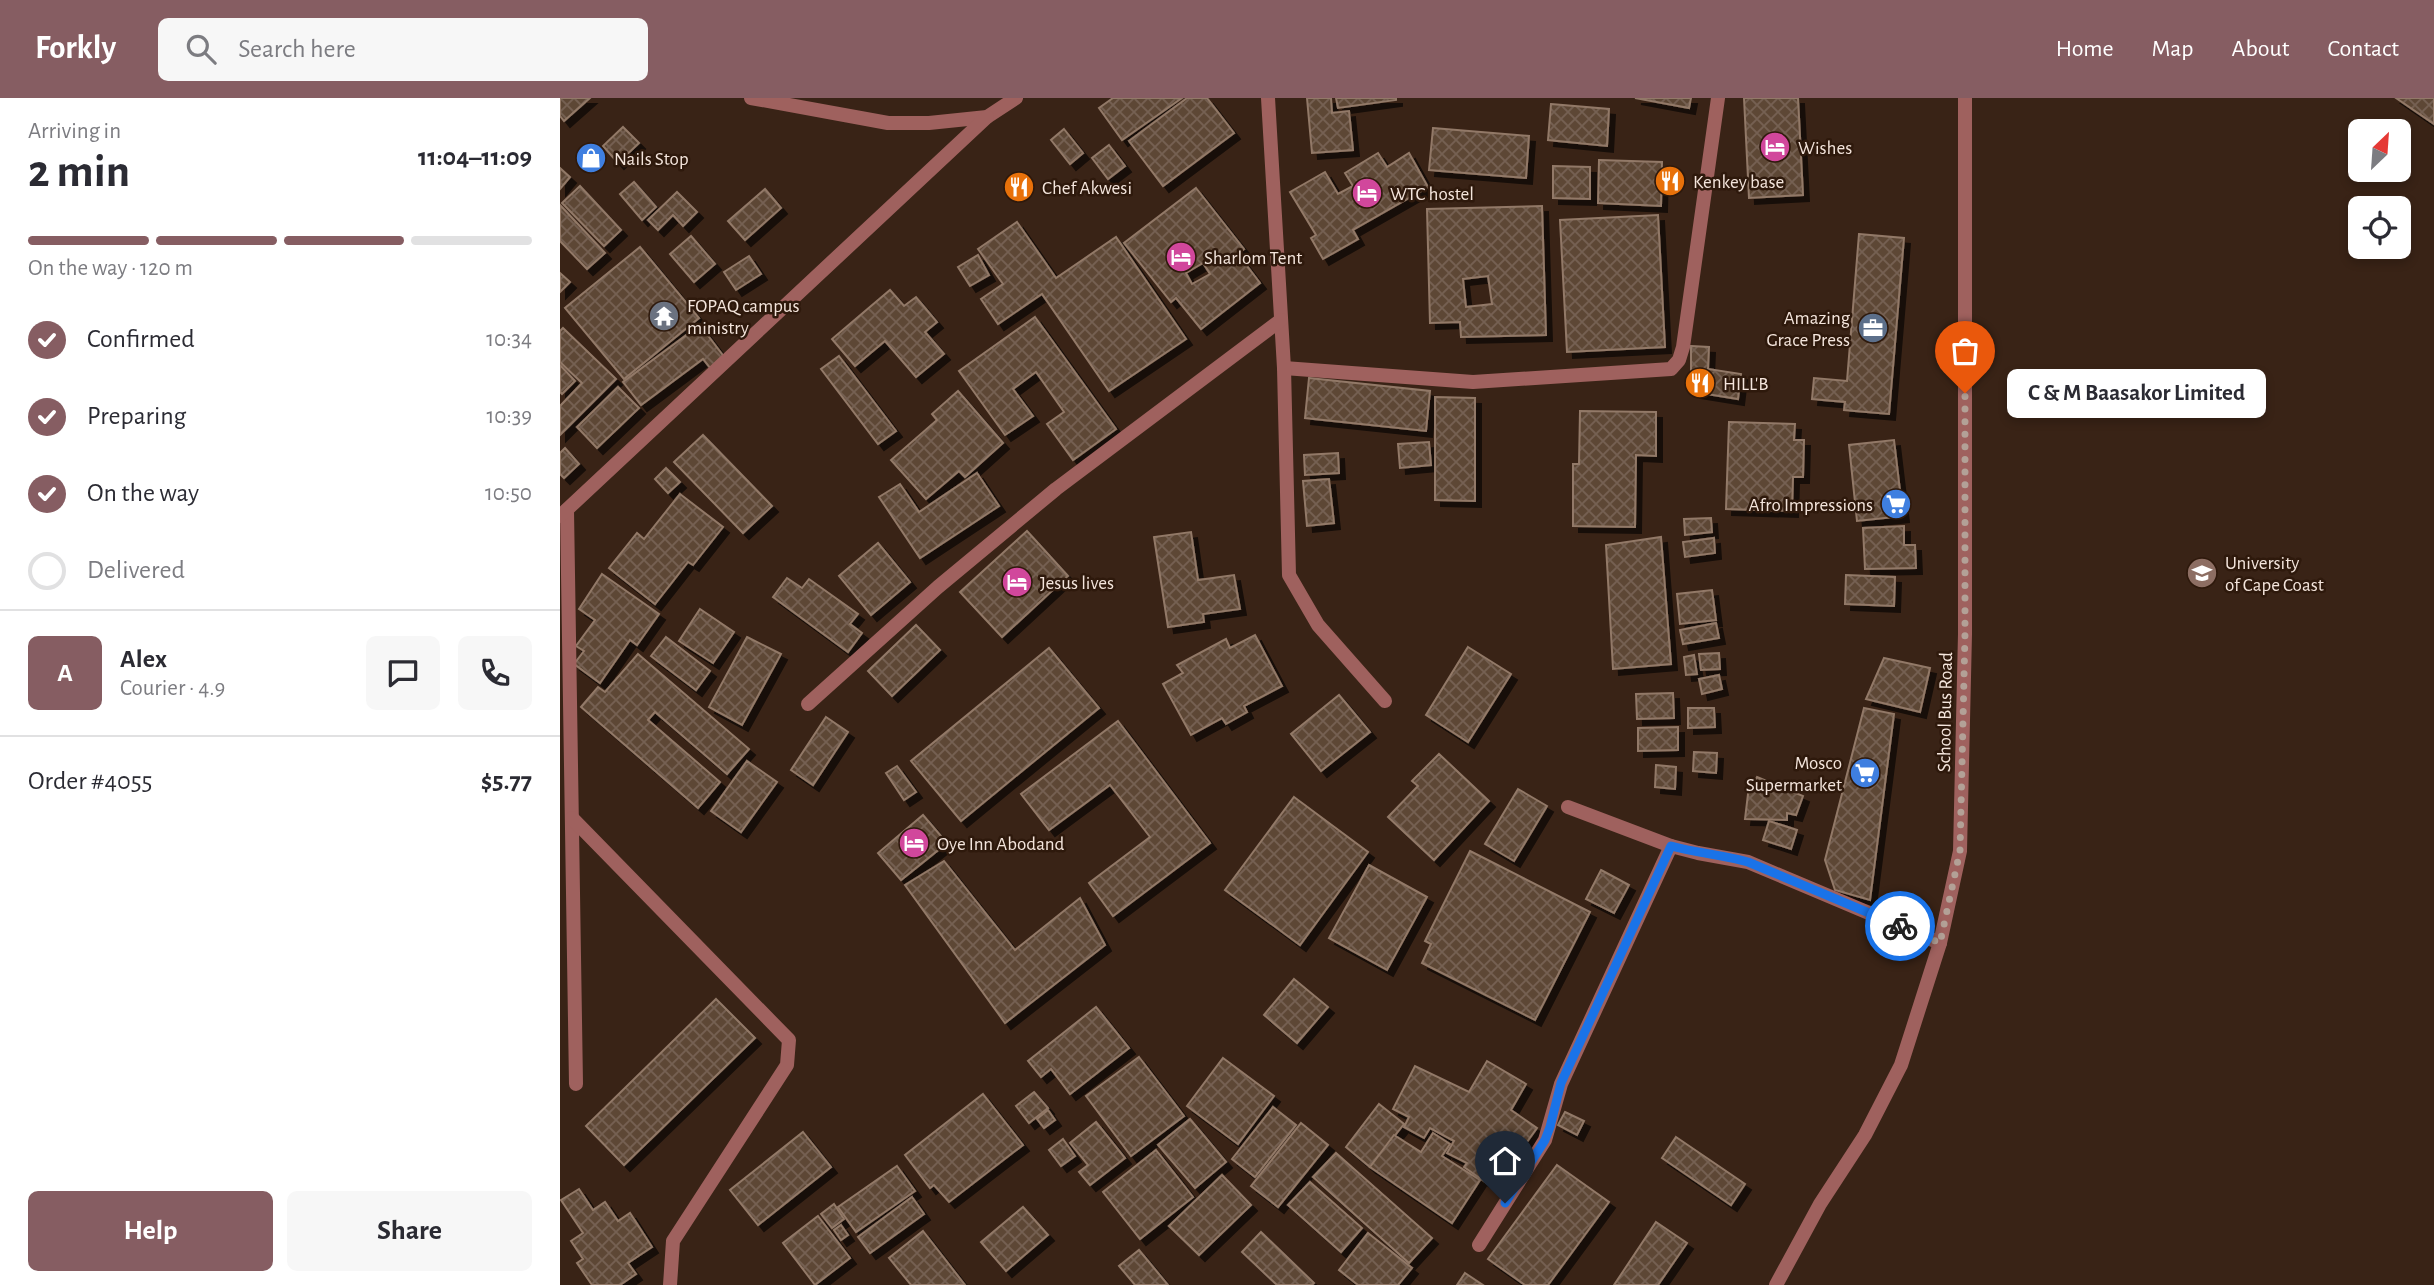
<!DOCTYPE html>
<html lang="en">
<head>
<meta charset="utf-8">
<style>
  body { margin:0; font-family:"Alegreya Sans",sans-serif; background:#f7f7f7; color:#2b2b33; height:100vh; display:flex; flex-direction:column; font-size:26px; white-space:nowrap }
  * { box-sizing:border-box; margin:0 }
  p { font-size:23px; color:#7c7c81 }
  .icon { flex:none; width:38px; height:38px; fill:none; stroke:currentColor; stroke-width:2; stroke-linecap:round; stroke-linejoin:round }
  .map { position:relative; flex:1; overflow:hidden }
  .drawer { display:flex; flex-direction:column; background:#fff; width:560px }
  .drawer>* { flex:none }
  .needle { width:46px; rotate:25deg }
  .buttons { position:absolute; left:1788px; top:21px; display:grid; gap:14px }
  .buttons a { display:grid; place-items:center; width:63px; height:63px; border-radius:10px; background:#fff; box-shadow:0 4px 10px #0003; font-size:35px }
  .pin { position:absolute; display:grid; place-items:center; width:60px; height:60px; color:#fff; margin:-72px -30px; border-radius:50% 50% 50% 0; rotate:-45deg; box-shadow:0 0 7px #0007 }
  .pin .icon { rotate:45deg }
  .courier { position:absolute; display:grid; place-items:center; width:70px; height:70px; margin:-35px; border:5px solid #1a73e8; border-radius:50%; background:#fff; color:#222; box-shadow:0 2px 9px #0007 }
  .bubble { position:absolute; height:49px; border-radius:10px; background:#fff; box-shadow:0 4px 10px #0003; font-size:23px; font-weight:700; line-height:49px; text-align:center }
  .head em { font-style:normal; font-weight:700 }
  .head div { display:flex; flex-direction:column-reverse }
  .head { display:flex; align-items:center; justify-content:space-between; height:119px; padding:0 28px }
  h1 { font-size:46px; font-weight:700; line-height:52px }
  .bar { display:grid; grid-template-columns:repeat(4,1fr); gap:10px 7px; align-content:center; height:84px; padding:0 28px }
  .bar i { height:9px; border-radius:5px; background:#e1e1e2 }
  .bar .selected { background:#865d62 }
  .bar p { grid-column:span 4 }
  .line { display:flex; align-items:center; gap:18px; padding:0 28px; border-top:2px solid #e1e1e2 }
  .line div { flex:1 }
  .round { display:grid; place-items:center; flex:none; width:74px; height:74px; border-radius:10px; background:#f7f7f7 }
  ol { padding:0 28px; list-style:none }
  li { display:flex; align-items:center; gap:21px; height:77px }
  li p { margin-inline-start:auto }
  li .icon { padding:7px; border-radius:50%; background:#865d62; color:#fff; stroke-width:4 }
  li:last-child { color:#7c7c81 }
  li i { width:38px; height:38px; border:4px solid #e1e1e2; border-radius:50% }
  .button { display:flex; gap:14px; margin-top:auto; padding:14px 28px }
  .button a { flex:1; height:80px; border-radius:10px; background:#865d62; color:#fff; font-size:28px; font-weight:700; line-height:80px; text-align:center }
  .button a+a { background:#f7f7f7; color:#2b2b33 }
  header { display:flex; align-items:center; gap:42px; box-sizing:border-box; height:98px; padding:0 35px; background:#865d62; color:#fff }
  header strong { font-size:33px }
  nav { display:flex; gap:38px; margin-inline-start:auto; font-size:24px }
  .search { width:490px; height:63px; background:#f7f7f7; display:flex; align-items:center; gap:18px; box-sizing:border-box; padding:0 24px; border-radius:10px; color:#7c7c81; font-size:26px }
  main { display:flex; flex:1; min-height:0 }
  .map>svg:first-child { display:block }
  .building { fill:url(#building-cross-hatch); stroke:#927967; stroke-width:2; fill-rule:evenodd; filter:url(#shadow) }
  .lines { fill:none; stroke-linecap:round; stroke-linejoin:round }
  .service { stroke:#9f615e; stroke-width:14 }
  .minor { stroke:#9f615e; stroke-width:14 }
  .done { stroke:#b3a197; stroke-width:7; stroke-dasharray:0 12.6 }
  .route { stroke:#1a73e8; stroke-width:9 }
  .labels { text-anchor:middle; stroke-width:5; stroke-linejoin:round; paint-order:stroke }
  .poi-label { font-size:19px; fill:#f4e5dc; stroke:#2e190c; text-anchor:start }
  .street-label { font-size:19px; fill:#f4e5dc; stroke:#2e190c }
</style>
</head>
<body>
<header>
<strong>Forkly</strong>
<div class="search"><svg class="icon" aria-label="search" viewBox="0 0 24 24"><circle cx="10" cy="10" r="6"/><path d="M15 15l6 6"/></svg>Search here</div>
<nav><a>Home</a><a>Map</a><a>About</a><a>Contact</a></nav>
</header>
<main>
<section class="drawer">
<div class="head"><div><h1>2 min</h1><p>Arriving in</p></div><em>11:04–11:09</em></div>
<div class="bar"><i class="selected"></i><i class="selected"></i><i class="selected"></i><i></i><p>On the way · 120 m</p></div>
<ol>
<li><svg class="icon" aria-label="check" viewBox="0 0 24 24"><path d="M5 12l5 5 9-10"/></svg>Confirmed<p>10:34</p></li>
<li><svg class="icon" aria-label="check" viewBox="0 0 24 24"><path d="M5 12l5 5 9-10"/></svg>Preparing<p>10:39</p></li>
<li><svg class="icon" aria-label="check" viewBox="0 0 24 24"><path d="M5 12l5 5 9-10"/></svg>On the way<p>10:50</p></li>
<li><i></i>Delivered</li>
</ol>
<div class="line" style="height:126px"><b class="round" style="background:#865d62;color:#fff">A</b><div><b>Alex</b><p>Courier · 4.9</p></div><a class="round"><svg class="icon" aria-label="chat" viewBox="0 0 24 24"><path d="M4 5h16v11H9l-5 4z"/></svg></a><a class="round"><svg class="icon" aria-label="phone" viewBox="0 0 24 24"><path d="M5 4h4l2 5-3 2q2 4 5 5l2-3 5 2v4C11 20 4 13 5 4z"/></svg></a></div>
<div class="line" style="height:91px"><div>Order #4055</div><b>$5.77</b></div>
<div class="button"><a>Help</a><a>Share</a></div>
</section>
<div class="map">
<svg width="1874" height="1187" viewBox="0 0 1874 1187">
  <defs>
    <pattern id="building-cross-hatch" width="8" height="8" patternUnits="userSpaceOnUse" patternTransform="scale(1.75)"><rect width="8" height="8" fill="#5d4736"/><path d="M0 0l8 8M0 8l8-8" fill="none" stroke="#756152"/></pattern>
    <filter id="shadow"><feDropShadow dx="6" dy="6" stdDeviation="0" flood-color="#0009"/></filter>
  </defs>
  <rect width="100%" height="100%" fill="#392316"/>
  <g class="building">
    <polygon points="0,0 30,0 4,23 0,18"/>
    <polygon points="553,0 622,0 562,42 539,10"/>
    <polygon points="627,0 647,0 674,35 603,88 569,43"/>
    <polygon points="747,0 771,0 772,15 789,13 793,52 752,55"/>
    <polygon points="776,0 836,0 836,2 778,10"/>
    <polygon points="1075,0 1131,0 1129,10"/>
    <polygon points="1184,0 1238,0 1243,97 1189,100"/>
    <polygon points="1836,0 1874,0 1874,26"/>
    <polygon points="991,6 1049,11 1047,48 988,42"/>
    <polygon points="63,29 79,45 58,65 43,48"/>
    <polygon points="873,30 969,38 966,80 869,72"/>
    <polygon points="504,31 523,55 510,66 491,42"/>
    <polygon points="549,47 565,68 548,81 532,60"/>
    <polygon points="818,55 827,69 849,55 868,89 793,132 798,141 763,161 751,140 756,137 730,94 765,74 778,96 793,88 785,75"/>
    <polygon points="1039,62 1102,64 1101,108 1038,105"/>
    <polygon points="993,68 1030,69 1030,101 993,100"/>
    <polygon points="0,70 10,79 0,91"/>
    <polygon points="74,84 96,109 82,122 60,96"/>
    <polygon points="20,88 61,132 44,148 2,105"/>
    <path d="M636,90L684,151L678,156L700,185L641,231L616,200L611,204L564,145ZM643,165L650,176L632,186L626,175Z"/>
    <polygon points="205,91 221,110 185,142 168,123"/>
    <polygon points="117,94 137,114 123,128 113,117 98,132 88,122"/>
    <polygon points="0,107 45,155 27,171 0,143"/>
    <path d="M982,108L986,237L901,239L900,224L870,225L867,111ZM928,178L932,206L906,209L903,181Z"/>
    <polygon points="1098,117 1105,249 1007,254 1000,122"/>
    <polygon points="457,124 496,180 556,139 626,241 549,293 482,196 438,226 421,201 443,186 418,151"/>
    <polygon points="1299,136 1344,140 1329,316 1284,312 1285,304 1252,301 1254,280 1287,283"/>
    <polygon points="131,138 155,166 134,184 110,156"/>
    <polygon points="80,149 139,220 64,281 5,210"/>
    <polygon points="418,157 429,177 410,188 398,169"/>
    <polygon points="189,158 201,176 176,192 164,174"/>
    <polygon points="0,175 10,184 0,194"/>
    <polygon points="330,192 344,208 356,199 377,224 365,234 384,256 356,279 325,243 295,268 272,241"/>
    <polygon points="475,219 556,331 513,362 487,326 504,314 476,274 453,291 473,318 445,337 399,273"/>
    <polygon points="140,227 165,260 151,271 143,261 81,307 63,284"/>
    <polygon points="3,230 56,281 0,337 0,308 22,285 0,264 0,233"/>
    <polygon points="1131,248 1149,249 1148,271 1181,276 1178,301 1134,294 1137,273 1131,273"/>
    <polygon points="279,258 336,333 318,346 261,271"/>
    <polygon points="0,267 15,283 2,296 0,294"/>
    <polygon points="749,280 870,293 866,333 745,320"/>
    <polygon points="58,289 79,310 37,350 17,329"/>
    <polygon points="398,293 443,345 405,379 399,373 366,401 331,362 377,322 372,316"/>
    <polygon points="875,299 915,300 915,403 875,402"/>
    <polygon points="1020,313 1096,314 1096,358 1076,357 1075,429 1013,428 1013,366 1019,366"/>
    <polygon points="1169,324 1235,326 1234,342 1244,342 1243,379 1233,379 1232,413 1166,411"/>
    <polygon points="143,337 212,408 183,435 114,364"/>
    <polygon points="1334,342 1343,418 1297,423 1289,347"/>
    <polygon points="869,344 871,367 840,370 838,346"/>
    <polygon points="5,350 19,366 4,380 0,376 0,355"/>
    <polygon points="778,355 779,375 745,377 744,357"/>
    <polygon points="106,370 120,384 108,395 95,381"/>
    <polygon points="417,375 439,408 360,460 319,399 340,386 359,414"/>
    <polygon points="769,381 774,425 747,428 743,383"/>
    <polygon points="120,396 163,429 133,467 128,464 95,506 49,470 77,435 84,441"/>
    <polygon points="1151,420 1152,434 1125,437 1124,421"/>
    <polygon points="1344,428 1344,447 1355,447 1356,470 1305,471 1303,430"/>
    <polygon points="467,433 508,478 442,539 400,494"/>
    <polygon points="631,434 638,482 674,477 680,511 643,516 644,524 608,529 594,439"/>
    <polygon points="1101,439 1111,566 1053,571 1046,447"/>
    <polygon points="1154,440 1155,455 1125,459 1123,444"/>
    <polygon points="318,445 350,484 311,517 279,478"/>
    <polygon points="42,476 99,516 77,547 70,542 40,585 14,566 24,553 16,548 35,522 19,511"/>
    <polygon points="1286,477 1335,479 1334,508 1285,506"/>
    <polygon points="227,480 242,490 249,481 298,516 290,526 302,535 288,554 213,499"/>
    <polygon points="1152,492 1156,522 1120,526 1117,496"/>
    <polygon points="140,511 174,534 153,565 119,543"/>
    <polygon points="1156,525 1159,540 1123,546 1120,532"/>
    <polygon points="356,527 380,552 332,598 308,573"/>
    <polygon points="695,537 722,588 684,608 687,614 666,626 662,620 631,637 603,586 623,575 617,567 666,541 670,550"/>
    <polygon points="106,539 150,573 136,592 91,558"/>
    <polygon points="187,539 221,556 182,627 149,609"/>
    <polygon points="908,549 951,576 908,644 866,617"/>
    <polygon points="489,550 539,610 401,723 351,663"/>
    <polygon points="1159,555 1160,571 1141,572 1139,556"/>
    <polygon points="78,556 189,651 167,676 95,614 88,622 160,684 138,710 21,609 38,589 45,594"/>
    <polygon points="1134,557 1137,576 1126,577 1124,559"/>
    <polygon points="1324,560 1370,570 1360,614 1306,601"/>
    <polygon points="1159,577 1162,591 1142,596 1139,581"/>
    <polygon points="1113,595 1114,620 1077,621 1076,596"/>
    <polygon points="779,597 810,634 761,673 731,636"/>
    <polygon points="1128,610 1154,610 1155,629 1128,630"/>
    <polygon points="1304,610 1334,616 1310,802 1275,792 1265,762"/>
    <polygon points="266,619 288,634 253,687 231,672"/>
    <polygon points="558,623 650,745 553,818 529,785 590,739 550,687 489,732 461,696"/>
    <polygon points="1118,629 1118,652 1078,653 1078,630"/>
    <polygon points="1134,654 1157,655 1156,675 1133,673"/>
    <polygon points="879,656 929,703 874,762 828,719 858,688 852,683"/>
    <polygon points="187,663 217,684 181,734 151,713"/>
    <polygon points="1096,667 1116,669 1115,691 1095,689"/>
    <polygon points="337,668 356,694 344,702 326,675"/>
    <polygon points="1197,679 1243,698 1236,717 1227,715 1227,722 1185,721 1188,696"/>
    <polygon points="958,691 987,708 954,763 925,746"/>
    <polygon points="734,699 808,754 740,847 665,792"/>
    <polygon points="363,717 387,745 341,782 318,755"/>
    <polygon points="1209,723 1237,732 1231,751 1203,742"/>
    <polygon points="910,753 1030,814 975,922 862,865 871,846 865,843"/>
    <polygon points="384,763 455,852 520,800 545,847 445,925 345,787"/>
    <polygon points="809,767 867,799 827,872 769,840"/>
    <polygon points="1041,772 1069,787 1054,815 1026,801"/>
    <polygon points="734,881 768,909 737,945 704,917"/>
    <polygon points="156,901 195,940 64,1067 26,1028"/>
    <polygon points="536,909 569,950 510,996 491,971 481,979 468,963"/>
    <polygon points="579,959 624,1018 571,1058 526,998"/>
    <polygon points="663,960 714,998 678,1046 627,1008"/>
    <polygon points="927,963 966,986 951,1012 977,1030 934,1090 904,1069 907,1065 887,1055 894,1043 870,1030 864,1040 844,1029 849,1019 833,1011 855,968 909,994"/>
    <polygon points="474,994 488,1010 469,1025 456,1008"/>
    <polygon points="423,996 463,1047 389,1104 374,1087 370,1090 345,1057"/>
    <polygon points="819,1006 844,1026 810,1069 786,1049"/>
    <polygon points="713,1009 736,1027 695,1079 672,1061"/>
    <polygon points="488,1012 495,1022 484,1030 477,1021"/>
    <polygon points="1005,1014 1024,1023 1017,1037 998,1027"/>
    <polygon points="630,1021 666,1064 635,1090 598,1047"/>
    <polygon points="536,1024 565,1060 530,1087 519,1074 528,1067 510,1045"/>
    <polygon points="741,1025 768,1047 718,1109 691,1088"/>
    <polygon points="243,1034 271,1069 198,1127 170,1092"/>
    <polygon points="873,1035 890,1046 882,1058 920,1082 892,1125 810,1069 834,1037 861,1054"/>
    <polygon points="1116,1039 1185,1086 1171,1107 1102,1060"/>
    <polygon points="503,1041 515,1058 501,1068 489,1052"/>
    <polygon points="596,1052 633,1099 580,1141 543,1094"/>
    <polygon points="776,1055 872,1140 849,1165 753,1079"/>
    <polygon points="997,1067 1049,1104 988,1187 965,1187 928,1161"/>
    <polygon points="337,1068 355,1093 296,1134 278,1109"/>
    <polygon points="662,1077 691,1107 639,1157 609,1128"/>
    <polygon points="750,1084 802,1130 781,1154 728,1107"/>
    <polygon points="19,1091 33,1112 45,1104 58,1123 70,1115 92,1149 68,1165 76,1176 60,1187 32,1187 17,1165 23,1161 11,1143 23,1135 1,1102"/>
    <polygon points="352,1099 364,1116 310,1155 298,1139"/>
    <polygon points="274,1106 284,1121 272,1130 261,1116"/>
    <polygon points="463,1109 488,1137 446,1173 421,1144"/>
    <polygon points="258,1118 290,1160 255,1187 223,1145"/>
    <polygon points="1096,1124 1127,1145 1098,1187 1054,1187"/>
    <polygon points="281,1127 288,1137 281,1142 274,1132"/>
    <polygon points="363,1133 405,1187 351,1187 329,1160"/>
    <polygon points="701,1134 754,1185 752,1187 717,1187 682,1154"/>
    <polygon points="808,1135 852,1170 838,1187 798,1187 779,1172"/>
    <polygon points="579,1152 608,1187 575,1187 559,1168"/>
    <polygon points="905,1175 923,1187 897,1187"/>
  </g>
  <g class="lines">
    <polyline class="service" points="724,270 913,284 1111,271 1119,262 1123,249 1158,0"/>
    <g class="minor">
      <polyline points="191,0 328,25 369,25 427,19 456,0"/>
      <polyline points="708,0 724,270 729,477 758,527 825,603"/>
      <polyline points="7,412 16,986"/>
      <polyline points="0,418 427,19"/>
      <polyline points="248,606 378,489 496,391 721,222"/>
      <polyline points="1008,709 1111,748 1138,755 1188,764 1380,845"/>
      <polyline points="12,720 229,942 227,967 113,1143 110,1187"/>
      <polyline points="919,1147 985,1042 1001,986 1111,748"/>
      <polyline points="1216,1187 1260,1106 1305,1037 1341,967 1380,845 1400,753 1405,536 1405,0"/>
    </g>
  </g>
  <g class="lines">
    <polyline class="done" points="1340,828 1380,845 1400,753 1405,536 1405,295"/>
    <path class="route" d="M945,1105L985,1042L990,1029L1001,985L1111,748C1137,755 1163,757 1188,764L1340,828"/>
  </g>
  <defs>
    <g id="hotel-disc" transform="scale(1.575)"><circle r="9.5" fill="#d1479c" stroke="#2e190c"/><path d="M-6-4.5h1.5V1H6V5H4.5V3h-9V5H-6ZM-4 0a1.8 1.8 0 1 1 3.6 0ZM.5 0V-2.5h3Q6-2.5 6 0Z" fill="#fff"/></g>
    <g id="shop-disc" transform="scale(1.575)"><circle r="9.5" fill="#3f7fe0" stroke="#2e190c"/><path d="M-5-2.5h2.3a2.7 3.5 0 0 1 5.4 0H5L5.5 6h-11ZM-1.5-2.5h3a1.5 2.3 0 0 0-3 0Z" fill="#fff"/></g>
    <g id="restaurant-disc" transform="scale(1.575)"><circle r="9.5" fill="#e8710a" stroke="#2e190c"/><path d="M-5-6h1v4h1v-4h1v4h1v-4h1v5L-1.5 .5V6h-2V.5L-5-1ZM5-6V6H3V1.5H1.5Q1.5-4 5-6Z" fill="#fff"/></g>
    <g id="temple-disc" transform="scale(1.575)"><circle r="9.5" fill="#6b7280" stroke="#2e190c"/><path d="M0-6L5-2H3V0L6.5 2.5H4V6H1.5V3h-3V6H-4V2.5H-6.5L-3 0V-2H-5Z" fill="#fff"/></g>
    <g id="office-disc" transform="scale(1.575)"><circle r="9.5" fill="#5c6f8a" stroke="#2e190c"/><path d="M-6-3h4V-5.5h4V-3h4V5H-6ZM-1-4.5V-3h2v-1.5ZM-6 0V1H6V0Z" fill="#fff"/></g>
    <g id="supermarket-disc" transform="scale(1.575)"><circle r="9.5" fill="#3f7fe0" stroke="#2e190c"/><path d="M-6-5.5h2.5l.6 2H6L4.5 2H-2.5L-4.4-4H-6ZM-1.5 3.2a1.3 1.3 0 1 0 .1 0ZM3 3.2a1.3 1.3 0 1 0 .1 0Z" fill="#fff"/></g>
    <g id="university-disc" transform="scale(1.575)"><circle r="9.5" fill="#8d6e63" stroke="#2e190c"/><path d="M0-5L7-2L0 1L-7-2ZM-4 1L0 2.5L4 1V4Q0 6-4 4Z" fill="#fff"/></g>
  </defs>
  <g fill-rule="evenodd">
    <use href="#hotel-disc" x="1215" y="49"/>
    <use href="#shop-disc" x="31" y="60"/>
    <use href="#restaurant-disc" x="1110" y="83"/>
    <use href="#restaurant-disc" x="459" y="89"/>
    <use href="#hotel-disc" x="807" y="95"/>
    <use href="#hotel-disc" x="621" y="159"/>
    <use href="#temple-disc" x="104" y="218"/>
    <use href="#office-disc" x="1313" y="230"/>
    <use href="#restaurant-disc" x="1140" y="285"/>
    <use href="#supermarket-disc" x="1336" y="406"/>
    <use href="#university-disc" x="1642" y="475"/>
    <use href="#hotel-disc" x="457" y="484"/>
    <use href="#supermarket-disc" x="1305" y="675"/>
    <use href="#hotel-disc" x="354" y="745"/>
  </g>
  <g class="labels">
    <g class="poi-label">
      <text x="1238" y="56">Wishes</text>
      <text x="54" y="67">Nails Stop</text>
      <text x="1133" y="90">Kenkey base</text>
      <text x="482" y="96">Chef Akwesi</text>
      <text x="830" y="102">WTC hostel</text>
      <text x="644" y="166">Sharlom Tent</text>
      <text x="127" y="214">FOPAQ campus<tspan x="127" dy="22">ministry</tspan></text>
      <text x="1290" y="226" text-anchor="end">Amazing<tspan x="1290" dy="22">Grace Press</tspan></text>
      <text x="1163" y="292">HILL'B</text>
      <text x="1313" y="413" text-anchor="end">Afro Impressions</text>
      <text x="1665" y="471">University<tspan x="1665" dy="22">of Cape Coast</tspan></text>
      <text x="480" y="491">Jesus lives</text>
      <text x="1282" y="671" text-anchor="end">Mosco<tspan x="1282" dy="22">Supermarket</tspan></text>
      <text x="377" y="752">Oye Inn Abodand</text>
    </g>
    <g class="street-label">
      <text transform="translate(1384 614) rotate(-89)" y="7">School Bus Road</text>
    </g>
  </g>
</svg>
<div class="buttons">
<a><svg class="needle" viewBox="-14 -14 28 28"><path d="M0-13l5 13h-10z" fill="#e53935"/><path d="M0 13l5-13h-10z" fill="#7c7c81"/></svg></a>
<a><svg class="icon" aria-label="locate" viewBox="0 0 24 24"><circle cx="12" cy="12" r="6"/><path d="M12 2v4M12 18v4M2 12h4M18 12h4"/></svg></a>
</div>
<div class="pin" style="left:1405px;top:295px;background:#ea580c"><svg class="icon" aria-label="bag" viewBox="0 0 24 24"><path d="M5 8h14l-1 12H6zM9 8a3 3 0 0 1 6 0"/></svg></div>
<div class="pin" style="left:945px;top:1105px;background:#1f2937"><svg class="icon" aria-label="home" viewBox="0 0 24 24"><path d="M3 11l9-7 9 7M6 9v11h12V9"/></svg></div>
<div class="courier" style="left:1340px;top:828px"><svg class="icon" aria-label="bike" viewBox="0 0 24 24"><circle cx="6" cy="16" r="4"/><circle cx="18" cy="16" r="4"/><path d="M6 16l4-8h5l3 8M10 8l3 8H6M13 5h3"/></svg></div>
<div class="bubble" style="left:1447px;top:271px;width:259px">C &amp; M Baasakor Limited</div>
</div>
</main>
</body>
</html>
